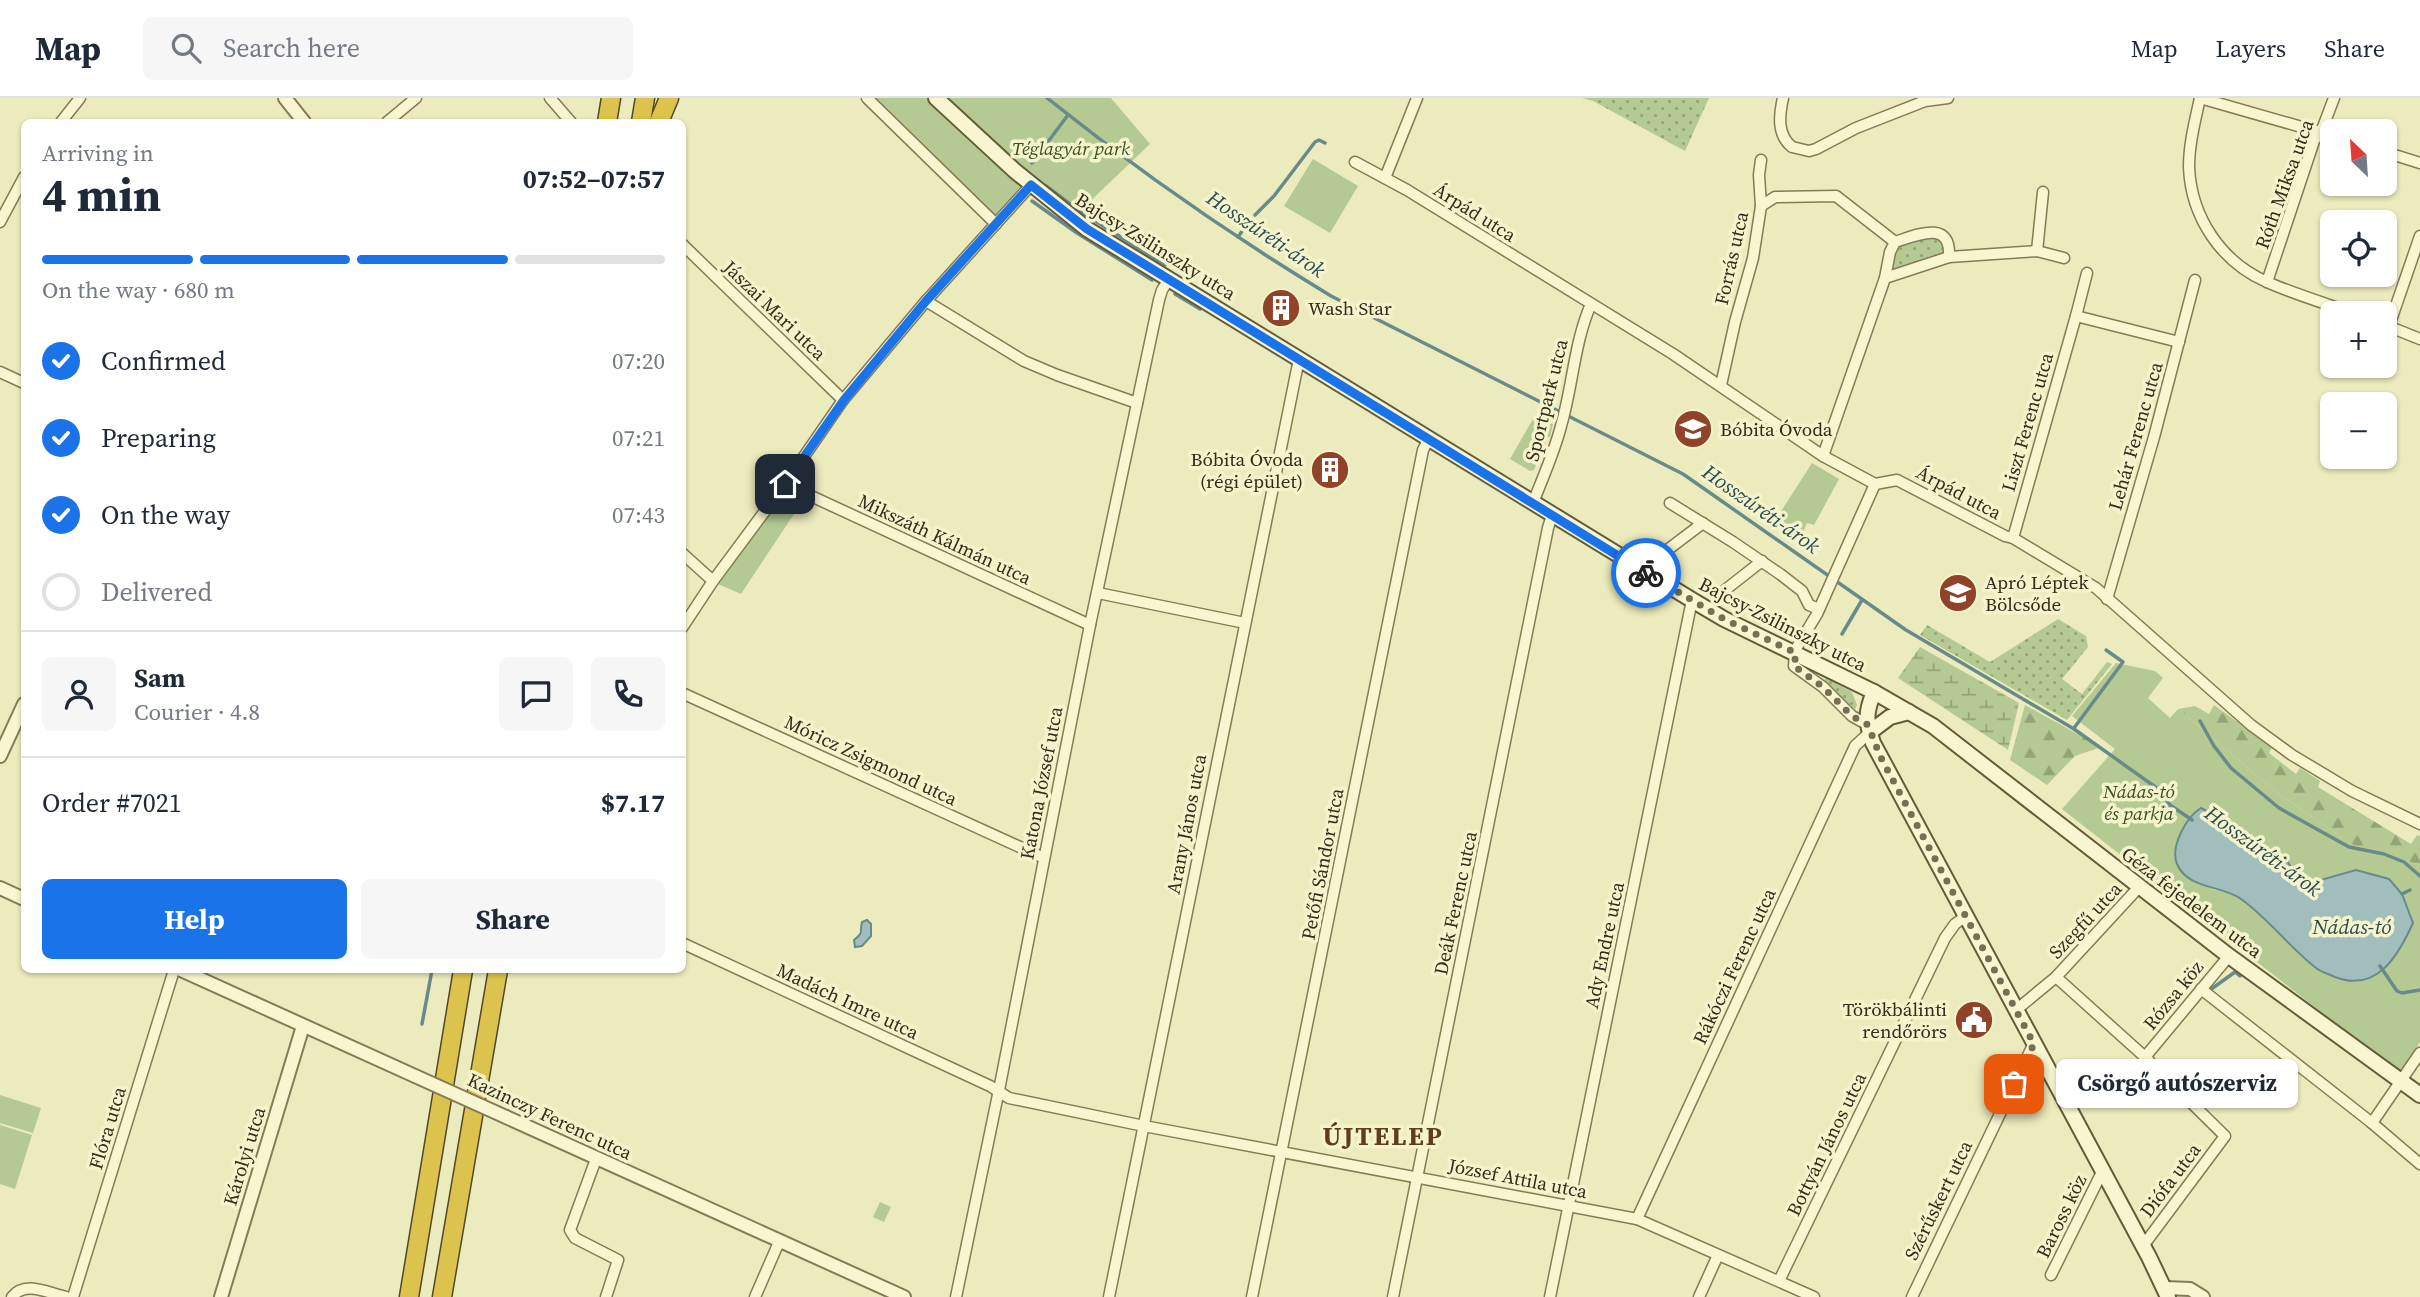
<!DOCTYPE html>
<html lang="en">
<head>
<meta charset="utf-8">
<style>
  body { margin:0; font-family:"Source Serif 4",serif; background:#f6f6f7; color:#1f2937; height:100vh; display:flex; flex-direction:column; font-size:26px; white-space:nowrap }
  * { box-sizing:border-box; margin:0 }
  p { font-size:23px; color:#747a83 }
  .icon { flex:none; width:38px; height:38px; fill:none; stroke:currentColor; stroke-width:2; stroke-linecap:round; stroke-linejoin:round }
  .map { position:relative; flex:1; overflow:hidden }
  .details { position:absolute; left:21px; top:21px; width:665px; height:854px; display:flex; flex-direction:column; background:#fff; border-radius:10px; box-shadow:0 2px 5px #0004 }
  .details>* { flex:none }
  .needle { width:46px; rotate:335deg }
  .controls { position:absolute; left:2320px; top:21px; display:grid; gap:14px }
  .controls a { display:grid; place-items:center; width:77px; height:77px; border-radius:10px; background:#fff; box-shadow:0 2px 5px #0004; font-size:35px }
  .pin { position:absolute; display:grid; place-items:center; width:60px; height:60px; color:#fff; margin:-30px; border-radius:14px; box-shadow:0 4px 10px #0006 }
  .courier { position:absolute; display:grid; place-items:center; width:70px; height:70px; margin:-35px; border:5px solid #1a73e8; border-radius:50%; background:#fff; color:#222; box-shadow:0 2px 9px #0007 }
  .bubble { position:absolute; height:49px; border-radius:10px; background:#fff; box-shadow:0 2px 5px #0004; font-size:23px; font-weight:700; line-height:49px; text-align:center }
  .head em { font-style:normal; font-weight:700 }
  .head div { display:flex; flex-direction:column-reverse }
  .head { display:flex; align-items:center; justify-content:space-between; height:119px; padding:0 21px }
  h1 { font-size:46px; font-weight:700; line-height:52px }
  .bar { display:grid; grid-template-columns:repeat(4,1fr); gap:10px 7px; align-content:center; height:84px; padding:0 21px }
  .bar i { height:9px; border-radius:5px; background:#e0e1e3 }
  .bar .on { background:#1a73e8 }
  .bar p { grid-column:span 4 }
  .line { display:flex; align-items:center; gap:18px; padding:0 21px; border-top:2px solid #e0e1e3 }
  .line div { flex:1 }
  .round { display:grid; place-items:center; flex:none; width:74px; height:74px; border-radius:10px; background:#f6f6f7 }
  ol { padding:0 21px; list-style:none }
  li { display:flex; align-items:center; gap:21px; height:77px }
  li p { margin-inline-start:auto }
  li .icon { padding:7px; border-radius:50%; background:#1a73e8; color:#fff; stroke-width:4 }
  li:last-child { color:#747a83 }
  li i { width:38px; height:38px; border:4px solid #e0e1e3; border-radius:50% }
  .button { display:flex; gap:14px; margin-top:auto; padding:14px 21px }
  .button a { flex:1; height:80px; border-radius:10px; background:#1a73e8; color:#fff; font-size:28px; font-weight:700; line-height:80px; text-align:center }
  .button a+a { background:#f6f6f7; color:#1f2937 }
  header { display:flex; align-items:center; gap:42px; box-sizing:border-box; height:98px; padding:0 35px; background:#fff; border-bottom:2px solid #e0e1e3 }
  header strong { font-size:33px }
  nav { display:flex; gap:38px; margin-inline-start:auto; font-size:24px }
  .search { width:490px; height:63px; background:#f6f6f7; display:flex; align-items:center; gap:18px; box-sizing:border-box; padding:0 24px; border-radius:10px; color:#747a83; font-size:26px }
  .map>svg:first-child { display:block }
  .grass { fill:url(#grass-dots) }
  .forest { fill:url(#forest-firs) }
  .wetland { fill:url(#wetland-marsh) }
  .park { fill:#b4ca92; fill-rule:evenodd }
  .water { fill:#a1bebd; stroke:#698a8b; stroke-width:2 }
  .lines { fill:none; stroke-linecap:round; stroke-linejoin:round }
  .stream { stroke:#698a8b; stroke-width:3.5 }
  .minor-casing { stroke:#847b57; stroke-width:13 }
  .tertiary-casing { stroke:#847b57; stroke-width:16 }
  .secondary-casing { stroke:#655b3a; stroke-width:18 }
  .motorway-casing { stroke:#51472b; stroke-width:21 }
  .minor { stroke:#f8f6d0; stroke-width:10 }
  .tertiary { stroke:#f8f6d0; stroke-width:12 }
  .secondary { stroke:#f8f6d0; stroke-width:14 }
  .motorway { stroke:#dcc34d; stroke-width:18 }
  .tertiary-bridge-casing { stroke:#847b57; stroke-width:16; stroke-linecap:butt }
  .tertiary-bridge { stroke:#f8f6d0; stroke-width:12 }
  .done { stroke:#747054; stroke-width:7; stroke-dasharray:0 12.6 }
  .route { stroke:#1a73e8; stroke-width:9 }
  .labels { text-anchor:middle; stroke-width:7; stroke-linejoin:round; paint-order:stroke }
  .park-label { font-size:19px; font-style:italic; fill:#384f22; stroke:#f4f3cc }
  .street-label { font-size:19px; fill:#332d1b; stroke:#f4f3cc }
  .poi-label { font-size:19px; fill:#332d1b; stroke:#f4f3cc; text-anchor:start }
  .water-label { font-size:21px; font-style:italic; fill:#2b4b53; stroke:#f4f3cc }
  .district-label { font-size:26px; font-weight:bold; letter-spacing:2px; fill:#5f3c1c; stroke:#f4f3cc }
</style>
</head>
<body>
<header>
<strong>Map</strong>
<div class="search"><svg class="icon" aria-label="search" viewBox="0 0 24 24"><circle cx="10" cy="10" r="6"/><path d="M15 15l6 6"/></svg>Search here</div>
<nav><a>Map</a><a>Layers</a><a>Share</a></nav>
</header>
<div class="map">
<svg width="2420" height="1199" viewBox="0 0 2420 1199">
  <defs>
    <pattern id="grass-dots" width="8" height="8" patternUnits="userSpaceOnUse" patternTransform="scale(1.75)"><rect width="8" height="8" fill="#b4ca92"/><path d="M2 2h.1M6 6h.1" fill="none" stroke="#93a476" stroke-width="1.8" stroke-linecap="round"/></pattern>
    <pattern id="forest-firs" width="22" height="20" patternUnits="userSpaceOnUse" patternTransform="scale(1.75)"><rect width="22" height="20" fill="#b4ca92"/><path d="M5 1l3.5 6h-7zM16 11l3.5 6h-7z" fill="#93a476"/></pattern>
    <pattern id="wetland-marsh" width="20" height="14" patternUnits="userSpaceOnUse" patternTransform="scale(1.75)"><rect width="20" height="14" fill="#b4ca92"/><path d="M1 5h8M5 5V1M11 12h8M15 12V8" fill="none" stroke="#93a476"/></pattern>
  </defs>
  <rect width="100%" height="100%" fill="#ecebbd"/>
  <g class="grass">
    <polygon points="1582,0 1709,0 1685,53 1593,3"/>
    <path d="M1936,138L1943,144L1944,152L1941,156L1893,173L1890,169C1898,140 1908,143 1936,138Z"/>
    <polygon points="2058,521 2086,538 2088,549 2062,581 2082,596 2107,564 2112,566 2067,622 1920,537 1927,527 1990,564"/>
    <polygon points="1826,580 1852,594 1857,607 1855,612 1824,582"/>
  </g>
  <g class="forest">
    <polygon points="2025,607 2101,649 2075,658 2047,687 2010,662"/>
    <polygon points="2214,607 2272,649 2269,655 2296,676 2300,670 2320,683 2318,689 2411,746 2417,737 2420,738 2420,767 2356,749 2280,697 2178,611 2195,608 2209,616"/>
  </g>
  <polygon class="wetland" points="1920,549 2019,605 2008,652 1898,580"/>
  <g class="park">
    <polygon points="867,0 1111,0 1150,46 1083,110 1031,87 996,126"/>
    <polygon points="1313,61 1358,88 1330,135 1284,108"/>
    <polygon points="1534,319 1553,326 1550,339 1548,339 1534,372 1530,373 1510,361"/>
    <polygon points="1812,365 1839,381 1814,427 1807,425 1801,439 1778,423 1782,417 1780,415"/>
    <polygon points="793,395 804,401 741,496 718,486 780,402"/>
    <path d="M2116,565L2155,573L2163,580L2148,600L2170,620L2178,611L2280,697L2356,749L2420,767V944L2400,976L2062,711L2115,651L2072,618ZM2207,713L2223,732L2244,744L2259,748L2272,758L2288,764L2295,777L2307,786L2325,783L2370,880C2312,896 2282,823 2238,798C2231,794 2221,793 2212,791L2182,734L2195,714Z"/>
    <polygon points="0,997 41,1010 33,1035 0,1025"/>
    <polygon points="0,1027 32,1037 15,1091 0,1086"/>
    <polygon points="880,1104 891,1109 884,1124 873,1119"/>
  </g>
  <g class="water">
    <path d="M2201,710L2207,713L2223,732L2244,744L2259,748L2272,758L2288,764L2295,777L2307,786L2356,772L2389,781L2402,796L2413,825C2398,858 2377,895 2335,879C2329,876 2321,874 2316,870C2289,849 2269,821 2241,801C2223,787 2188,792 2177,766C2170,749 2186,719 2201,710Z"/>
    <path d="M867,822L871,826V838L862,848L855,849L854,842C865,833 859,835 862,824Z"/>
  </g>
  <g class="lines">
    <g class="stream">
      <path d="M1047,0C1137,72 1232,138 1331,198L1683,376L1906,532L2074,631L2161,693L2170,707L2192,722"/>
      <polyline points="1032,65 1068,17"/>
      <polyline points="1046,88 1078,112 1165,167"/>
      <polyline points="1032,103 1077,135 1152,182"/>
      <polyline points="1255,117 1274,98 1315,44 1319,42 1325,45"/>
      <polyline points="1238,139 1250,122"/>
      <polyline points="1175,196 1200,211"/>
      <polyline points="1842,536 1862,502"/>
      <polyline points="2200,623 2214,648 2231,670 2279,710 2349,749 2384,756 2404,764 2420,778"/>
      <polyline points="2074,630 2123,564 2106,552"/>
      <polyline points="2402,796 2410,792"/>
      <polyline points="2380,868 2397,893 2402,895 2420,892"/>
      <polyline points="2210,892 2235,874 2240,878"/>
      <polyline points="422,926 432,872"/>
    </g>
    <g class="minor-casing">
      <g id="minor">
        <polyline points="550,0 571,24"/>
        <polyline points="867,0 996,126"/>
        <path d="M1783,0C1779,18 1777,37 1792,49L1809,53L1816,51L1856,30L1925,3L1948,0"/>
        <path d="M2200,0C2195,23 2189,46 2189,69C2191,119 2221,164 2267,184C2294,196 2324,205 2353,215"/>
        <polyline points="2200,0 2333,38"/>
        <polyline points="61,24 80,0"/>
        <polyline points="387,24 416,0"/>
        <polyline points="2385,54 2420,65"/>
        <polyline points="1355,64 1407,92 1673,256 1823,358 1875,386 1897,382 2005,438 2013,440 2096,490 2251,627 2292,657 2352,693 2420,726"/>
        <polyline points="1385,80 1417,0"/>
        <polyline points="1761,108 1775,99 1836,98 1895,144"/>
        <polyline points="0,124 24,79"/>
        <polyline points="682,146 843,302"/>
        <polyline points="2037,153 2043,94"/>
        <path d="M1885,180L1890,154L1895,144C1917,137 1951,121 1949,159"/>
        <polyline points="2267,184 2314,43 2323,29 2334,0"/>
        <polyline points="926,203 1024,263 1057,277 1137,305"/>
        <polyline points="2076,218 2087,175"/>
        <polyline points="2385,227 2420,241"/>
        <polyline points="2389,228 2420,138"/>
        <polyline points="0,274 24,285"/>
        <polyline points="1721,287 1735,224 1753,160 1761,108 1759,77 1761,62"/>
        <polyline points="1823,358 1885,180 1949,159 2037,153 2064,160"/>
        <polyline points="785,386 1090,527"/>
        <path d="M1533,405C1543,379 1554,355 1561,328C1573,287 1574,245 1591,206"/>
        <polyline points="1670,405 1733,444 1780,476 1802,493 1809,507 1819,511"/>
        <polyline points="2013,440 2076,218 2179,244"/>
        <polyline points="682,455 713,483"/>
        <polyline points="1662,456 1703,425"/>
        <polyline points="1725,492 1762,463"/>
        <polyline points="1098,495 1245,525"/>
        <polyline points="2107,501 2154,339 2195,182"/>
        <polyline points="682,530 713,483 785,386 843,302 926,203 1031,87"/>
        <polyline points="1794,554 1817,516 1875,386"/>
        <polyline points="1795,555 1794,568 1823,589 1852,618 1868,627"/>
        <polyline points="682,595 1044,760"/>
        <polyline points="682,845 990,988 1009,1000 1144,1028 1637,1121 1814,1199"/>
        <polyline points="2056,879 2145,959 2225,1038 2143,1148"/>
        <polyline points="2201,891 2372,1025 2420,1066"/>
        <polyline points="2016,912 2056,879 2140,788"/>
        <polyline points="2145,959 2229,858"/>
        <polyline points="2372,1025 2420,955"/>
        <polyline points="596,1061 570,1132 575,1140 618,1162 606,1199"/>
        <polyline points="1637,1121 1855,648 1870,634"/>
        <polyline points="2051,1177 2102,1074"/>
        <polyline points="1779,1183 1945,840 1955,826 1966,818"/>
        <path d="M12,1199C25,1182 48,1195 66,1199"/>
        <polyline points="73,1199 174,872"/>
        <polyline points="755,1199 779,1144"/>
        <polyline points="956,1199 1000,987 1090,527 1159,202 1162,192 1170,180"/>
        <polyline points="1109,1199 1299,261"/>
        <polyline points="1252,1199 1423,352 1429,340"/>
        <polyline points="1393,1199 1548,430 1552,417"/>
        <polyline points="1550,1199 1692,502"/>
        <polyline points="1699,1199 1718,1157"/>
        <polyline points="1912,1199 2034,945"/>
      </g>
    </g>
    <g class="tertiary-casing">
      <g id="tertiary">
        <polyline points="285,0 304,24"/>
        <polyline points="0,658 24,606"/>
        <polyline points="0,790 24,801"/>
        <polyline points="181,872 415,978"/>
        <polyline points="506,1019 904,1199"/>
        <polyline points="2165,1190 2190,1191 2203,1199"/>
        <polyline points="221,1199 303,928"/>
      </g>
    </g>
    <g class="secondary-casing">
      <g id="secondary">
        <polyline points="936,0 1015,73 1087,131 1692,502 1724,521 1874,594 1933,628 2229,858 2420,997"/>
        <path d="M1874,594C1865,615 1866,624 1873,645L2149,1159L2168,1199"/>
        <polyline points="1870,634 1890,619 1909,614"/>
      </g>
    </g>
    <g class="motorway-casing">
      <g id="motorway">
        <polyline points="607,24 611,0"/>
        <polyline points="641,24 645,0"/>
        <polyline points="659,24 669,0"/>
        <polyline points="409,1199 463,872"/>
        <polyline points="442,1199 498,872"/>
      </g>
    </g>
    <use href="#minor" class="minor"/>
    <use href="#tertiary" class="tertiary"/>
    <use href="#secondary" class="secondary"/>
    <use href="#motorway" class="motorway"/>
    <g class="tertiary-bridge-casing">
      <polyline id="tertiary-bridge" points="415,978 506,1019"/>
    </g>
    <use href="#tertiary-bridge" class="tertiary-bridge"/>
  </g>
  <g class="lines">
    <polyline class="done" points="1646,475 1724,521 1796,555 1794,568 1823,589 1852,618 1868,627 1880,658 2034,946 2014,986"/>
    <polyline class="route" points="785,386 844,302 926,203 1031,87 1087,131 1646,475"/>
  </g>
  <defs>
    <g id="building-disc" transform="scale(2.0125)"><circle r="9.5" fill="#914328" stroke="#f4f3cc"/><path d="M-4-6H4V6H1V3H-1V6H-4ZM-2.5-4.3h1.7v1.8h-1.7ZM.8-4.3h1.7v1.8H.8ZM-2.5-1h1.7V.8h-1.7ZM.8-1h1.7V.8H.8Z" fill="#fff"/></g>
    <g id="school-disc" transform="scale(2.0125)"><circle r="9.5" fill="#914328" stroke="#f4f3cc"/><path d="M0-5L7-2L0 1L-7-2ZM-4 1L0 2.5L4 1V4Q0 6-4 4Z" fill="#fff"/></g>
    <g id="civic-disc" transform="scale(2.0125)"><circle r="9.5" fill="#914328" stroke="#f4f3cc"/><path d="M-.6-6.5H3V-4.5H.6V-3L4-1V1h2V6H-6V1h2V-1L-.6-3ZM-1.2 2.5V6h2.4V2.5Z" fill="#fff"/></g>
  </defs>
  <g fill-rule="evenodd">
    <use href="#building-disc" x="1281" y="210"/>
    <use href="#school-disc" x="1693" y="331"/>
    <use href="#building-disc" x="1330" y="372"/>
    <use href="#school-disc" x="1958" y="495"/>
    <use href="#civic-disc" x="1974" y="922"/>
  </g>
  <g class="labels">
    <g class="park-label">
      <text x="1071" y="57">Téglagyár park</text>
      <text x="2139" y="700">Nádas-tó<tspan x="2139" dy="22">és parkja</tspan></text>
    </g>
    <g class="street-label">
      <text transform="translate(2284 86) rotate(-70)" y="7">Róth Miksa utca</text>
      <text transform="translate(1475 114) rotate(32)" y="7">Árpád utca</text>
      <text transform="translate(1156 148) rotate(32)" y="7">Bajcsy-Zsilinszky utca</text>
      <text transform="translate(1731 160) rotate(-77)" y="7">Forrás utca</text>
      <text transform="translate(775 212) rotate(44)" y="7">Jászai Mari utca</text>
      <text transform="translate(1546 302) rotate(-76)" y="7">Sportpark utca</text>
      <text transform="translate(2027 324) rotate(-74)" y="7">Liszt Ferenc utca</text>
      <text transform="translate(2135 338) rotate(-74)" y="7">Lehár Ferenc utca</text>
      <text transform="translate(1959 394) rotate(28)" y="7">Árpád utca</text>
      <text transform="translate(945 441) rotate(25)" y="7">Mikszáth Kálmán utca</text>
      <text transform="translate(1783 526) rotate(27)" y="7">Bajcsy-Zsilinszky utca</text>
      <text transform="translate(871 662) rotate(25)" y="7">Móricz Zsigmond utca</text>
      <text transform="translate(1041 685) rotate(-79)" y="7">Katona József utca</text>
      <text transform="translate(1186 726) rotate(-79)" y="7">Arany János utca</text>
      <text transform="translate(1322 766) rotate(-79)" y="7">Petőfi Sándor utca</text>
      <text transform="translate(2192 804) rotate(37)" y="7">Géza fejedelem utca</text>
      <text transform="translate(1455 805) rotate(-78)" y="7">Deák Ferenc utca</text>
      <text transform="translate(2085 822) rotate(-47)" y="7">Szegfű utca</text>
      <text transform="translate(1604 847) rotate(-78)" y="7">Ady Endre utca</text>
      <text transform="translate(1734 868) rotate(-65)" y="7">Rákóczi Ferenc utca</text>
      <text transform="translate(2173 897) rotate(-51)" y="7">Rózsa köz</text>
      <text transform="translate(848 903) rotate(25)" y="7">Madách Imre utca</text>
      <text transform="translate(550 1018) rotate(25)" y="7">Kazinczy Ferenc utca</text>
      <text transform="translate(107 1030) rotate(-73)" y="7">Flóra utca</text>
      <text transform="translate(1826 1046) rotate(-64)" y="7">Bottyán János utca</text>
      <text transform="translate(244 1058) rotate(-73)" y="7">Károlyi utca</text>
      <text transform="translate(1518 1080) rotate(11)" y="7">József Attila utca</text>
      <text transform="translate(2170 1082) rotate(-53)" y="7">Diófa utca</text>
      <text transform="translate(1938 1102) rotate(-64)" y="7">Szérűskert utca</text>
      <text transform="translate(2061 1118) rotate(-64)" y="7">Baross köz</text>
    </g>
    <g class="poi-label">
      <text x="1308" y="217">Wash Star</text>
      <text x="1720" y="338">Bóbita Óvoda</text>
      <text x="1303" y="368" text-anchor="end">Bóbita Óvoda<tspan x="1303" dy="22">(régi épület)</tspan></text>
      <text x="1985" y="491">Apró Léptek<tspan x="1985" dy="22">Bölcsőde</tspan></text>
      <text x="1947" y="918" text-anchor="end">Törökbálinti<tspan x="1947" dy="22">rendőrörs</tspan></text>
    </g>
    <g class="water-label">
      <text transform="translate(1266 136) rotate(34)" y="7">Hosszúréti-árok</text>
      <text transform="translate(1761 411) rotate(35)" y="7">Hosszúréti-árok</text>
      <text transform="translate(2263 753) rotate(36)" y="7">Hosszúréti-árok</text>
      <text x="2352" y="836">Nádas-tó</text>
    </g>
    <g class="district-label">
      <text x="1383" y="1047">ÚJTELEP</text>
    </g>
  </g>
</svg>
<div class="controls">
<a><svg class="needle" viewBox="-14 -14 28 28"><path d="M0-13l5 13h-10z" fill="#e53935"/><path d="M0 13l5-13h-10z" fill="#747a83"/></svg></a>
<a><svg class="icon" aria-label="locate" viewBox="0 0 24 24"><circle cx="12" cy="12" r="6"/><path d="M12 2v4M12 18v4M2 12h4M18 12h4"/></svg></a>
<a>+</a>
<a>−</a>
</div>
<div class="pin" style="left:2014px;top:986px;background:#ea580c"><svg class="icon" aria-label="bag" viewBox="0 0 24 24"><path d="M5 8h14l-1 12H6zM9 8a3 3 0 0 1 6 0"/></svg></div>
<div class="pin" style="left:785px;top:386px;background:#1f2937"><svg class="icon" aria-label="home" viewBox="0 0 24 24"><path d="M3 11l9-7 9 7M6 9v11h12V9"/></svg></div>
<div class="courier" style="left:1646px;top:475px"><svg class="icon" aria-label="bike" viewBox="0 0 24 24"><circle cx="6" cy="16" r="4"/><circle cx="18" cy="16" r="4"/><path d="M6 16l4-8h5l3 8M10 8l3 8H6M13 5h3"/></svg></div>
<div class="bubble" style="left:2056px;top:961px;width:242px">Csörgő autószerviz</div>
<section class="details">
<div class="head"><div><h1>4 min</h1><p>Arriving in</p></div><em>07:52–07:57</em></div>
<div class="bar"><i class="on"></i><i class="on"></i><i class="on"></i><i></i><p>On the way · 680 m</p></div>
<ol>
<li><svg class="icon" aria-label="check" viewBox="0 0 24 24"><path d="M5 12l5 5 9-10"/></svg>Confirmed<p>07:20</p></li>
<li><svg class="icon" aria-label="check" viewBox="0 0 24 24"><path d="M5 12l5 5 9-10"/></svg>Preparing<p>07:21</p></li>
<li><svg class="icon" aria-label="check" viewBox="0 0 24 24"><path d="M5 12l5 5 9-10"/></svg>On the way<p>07:43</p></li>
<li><i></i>Delivered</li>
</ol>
<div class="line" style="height:126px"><a class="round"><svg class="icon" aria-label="person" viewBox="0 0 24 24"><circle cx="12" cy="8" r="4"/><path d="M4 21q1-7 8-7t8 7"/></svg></a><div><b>Sam</b><p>Courier · 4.8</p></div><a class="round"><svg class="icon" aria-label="chat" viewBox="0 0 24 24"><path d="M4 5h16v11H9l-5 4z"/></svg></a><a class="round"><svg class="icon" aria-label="phone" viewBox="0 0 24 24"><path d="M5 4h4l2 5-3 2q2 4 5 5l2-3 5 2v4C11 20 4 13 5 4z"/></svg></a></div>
<div class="line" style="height:91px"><div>Order #7021</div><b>$7.17</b></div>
<div class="button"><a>Help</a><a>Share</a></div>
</section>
</div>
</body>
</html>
